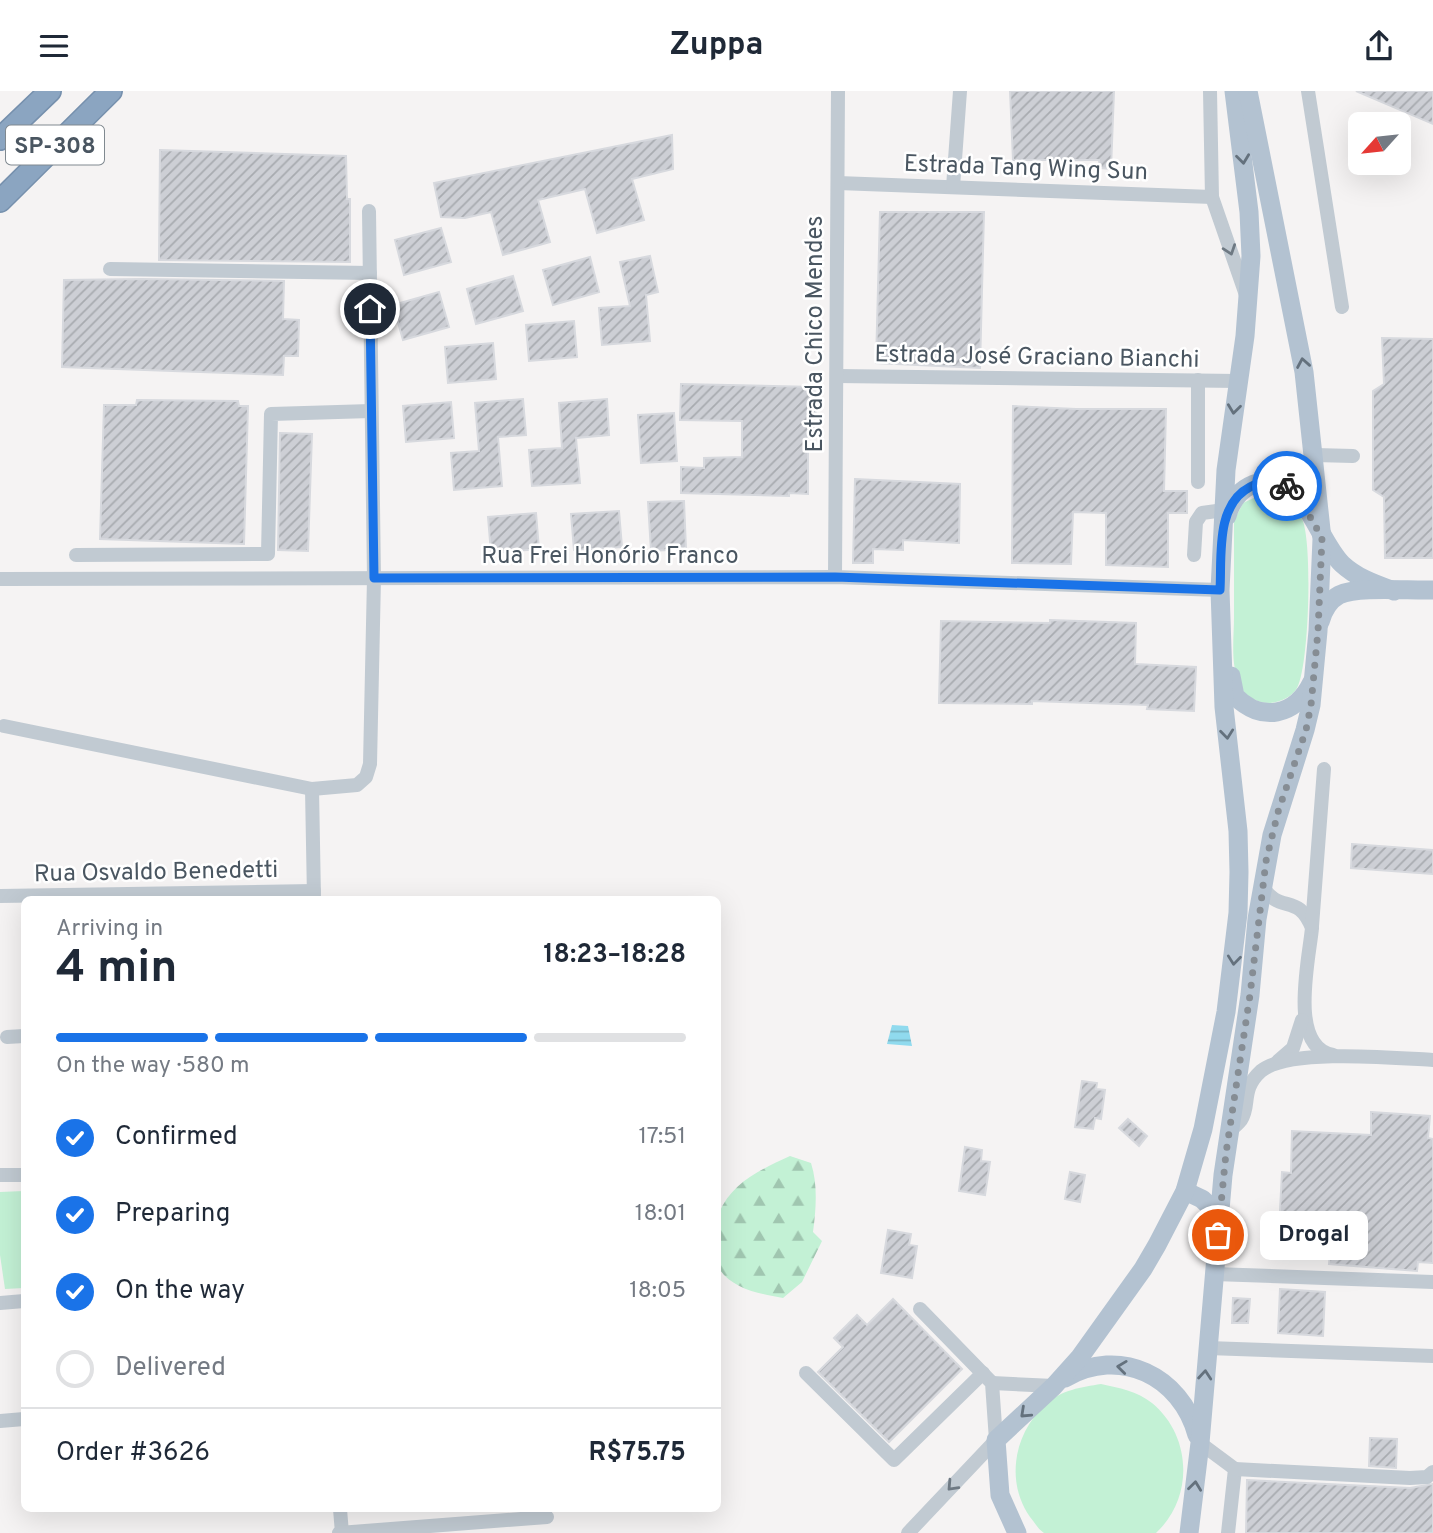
<!DOCTYPE html>
<html lang="en">
<head>
<meta charset="utf-8">
<style>
  body { margin:0; font-family:Overpass,sans-serif; background:#f2f2f3; color:#1f2937; height:100vh; display:flex; flex-direction:column; font-size:26px; white-space:nowrap }
  * { box-sizing:border-box; margin:0 }
  p { font-size:23px; color:#747a83 }
  .icon { flex:none; width:38px; height:38px; fill:none; stroke:currentColor; stroke-width:2; stroke-linecap:round; stroke-linejoin:round }
  .map { position:relative; flex:1; overflow:hidden }
  .sheet { position:absolute; left:21px; top:805px; width:700px; height:616px; display:flex; flex-direction:column; background:#fff; border-radius:10px; box-shadow:0 7px 28px #0002 }
  .sheet>* { flex:none }
  .needle { width:46px; rotate:243deg }
  .tools { position:absolute; left:1348px; top:21px; display:grid; gap:14px }
  .tools a { display:grid; place-items:center; width:63px; height:63px; border-radius:10px; background:#fff; box-shadow:0 7px 28px #0002; font-size:35px }
  .pin { position:absolute; display:grid; place-items:center; width:60px; height:60px; color:#fff; margin:-30px; border:4px solid #fff; border-radius:50%; box-shadow:0 2px 7px #0007 }
  .courier { position:absolute; display:grid; place-items:center; width:70px; height:70px; margin:-35px; border:5px solid #1a73e8; border-radius:50%; background:#fff; color:#222; box-shadow:0 2px 9px #0007 }
  .bubble { position:absolute; height:49px; border-radius:10px; background:#fff; box-shadow:0 7px 28px #0002; font-size:23px; font-weight:700; line-height:49px; text-align:center }
  .summary em { font-style:normal; font-weight:700 }
  .summary div { display:flex; flex-direction:column-reverse }
  .summary { display:flex; align-items:center; justify-content:space-between; height:119px; padding:0 35px }
  h1 { font-size:46px; font-weight:700; line-height:52px }
  .bar { display:grid; grid-template-columns:repeat(4,1fr); gap:10px 7px; align-content:center; height:84px; padding:0 35px }
  .bar i { height:9px; border-radius:5px; background:#e0e1e3 }
  .bar .on { background:#1a73e8 }
  .bar p { grid-column:span 4 }
  .line { display:flex; align-items:center; gap:18px; padding:0 35px; border-top:2px solid #e0e1e3 }
  .line div { flex:1 }
  ol { padding:0 35px; list-style:none }
  li { display:flex; align-items:center; gap:21px; height:77px }
  li p { margin-inline-start:auto }
  li .icon { padding:7px; border-radius:50%; background:#1a73e8; color:#fff; stroke-width:4 }
  li:last-child { color:#747a83 }
  li i { width:38px; height:38px; border:4px solid #e0e1e3; border-radius:50% }
  header { display:flex; justify-content:space-between; align-items:center; height:91px; padding:0 35px; background:#fff; font-size:32px; font-weight:700 }
  .map>svg:first-child { display:block }
  .forest { fill:url(#forest-firs) }
  .park { fill:#c3f1d5 }
  .water { fill:url(#water-rules) }
  .building { fill:url(#building-hatch); stroke:#d7d9de; stroke-width:2 }
  .lines { fill:none; stroke-linecap:round; stroke-linejoin:round }
  .highway-casing { stroke:#7690ad; stroke-width:24 }
  .minor { stroke:#c1cad2; stroke-width:14 }
  .major { stroke:#b3c2d1; stroke-width:19 }
  .highway { stroke:#8ba5c1; stroke-width:21 }
  .oneway { stroke:#64717d }
  .oneway2 { stroke:#6e7983 }
  .done { stroke:#868d94; stroke-width:7; stroke-dasharray:0 12.6 }
  .route { stroke:#1a73e8; stroke-width:9 }
  .labels { text-anchor:middle; stroke-width:5; stroke-linejoin:round; paint-order:stroke }
  .shield { fill:#fff; stroke:#808990; stroke-width:2 }
  .shield-label { font-size:23px; font-weight:bold; fill:#4a5661 }
  .street-label { font-size:24px; fill:#4a5661; stroke:#fff }
</style>
</head>
<body>
<header><svg class="icon" aria-label="menu" viewBox="0 0 24 24"><path d="M4 6h16M4 12h16M4 18h16"/></svg>Zuppa<svg class="icon" aria-label="share" viewBox="0 0 24 24"><path d="M12 15V3M7 8l5-5 5 5M5 13v7h14v-7"/></svg></header>
<div class="map">
<svg width="1433" height="1442" viewBox="0 0 1433 1442">
  <defs>
    <pattern id="forest-firs" width="22" height="20" patternUnits="userSpaceOnUse" patternTransform="scale(1.75)"><rect width="22" height="20" fill="#c3f1d5"/><path d="M5 1l3.5 6h-7zM16 11l3.5 6h-7z" fill="#a0c6b0"/></pattern>
    <pattern id="water-rules" width="6" height="5" patternUnits="userSpaceOnUse" patternTransform="scale(1.75)"><rect width="6" height="5" fill="#90daee"/><path d="M0 2.5h6" fill="none" stroke="#78b4c4"/></pattern>
    <pattern id="building-hatch" width="6" height="6" patternUnits="userSpaceOnUse" patternTransform="scale(1.75)"><rect width="6" height="6" fill="#cdcfd5"/><path d="M-1 1l2-2M0 6l6-6M5 7l2-2" fill="none" stroke="#a8abb0"/></pattern>
  </defs>
  <rect width="100%" height="100%" fill="#f5f3f3"/>
  <path class="forest" d="M790,1065L811,1072C818,1094 816,1118 813,1141L822,1150L802,1191L783,1207C760,1203 731,1198 718,1176C717,1163 714,1133 719,1122C732,1091 762,1078 790,1065Z"/>
  <g class="park">
    <path d="M1260,404C1280,402 1293,410 1302,428C1313,450 1309,577 1297,597C1292,606 1280,611 1270,612C1258,612 1245,606 1240,594C1230,574 1234,547 1234,526C1234,494 1234,462 1234,430L1243,412Z"/>
    <polygon points="24,1100 24,1197 5,1198 0,1164 0,1101"/>
    <path d="M1101,1293C1119,1297 1137,1300 1152,1312C1192,1345 1194,1407 1156,1442H1044C1038,1438 1035,1432 1030,1426C1005,1390 1014,1342 1046,1313C1061,1299 1082,1296 1101,1293Z"/>
  </g>
  <polygon class="water" points="892,934 908,935 912,955 887,953"/>
  <g class="building">
    <polygon points="1010,0 1114,0 1111,78 1100,77 1099,69 1013,69"/>
    <polygon points="1356,0 1433,0 1433,33"/>
    <polygon points="672,44 673,78 632,88 644,129 597,142 585,98 538,109 550,151 503,164 491,121 465,127 441,126 434,92"/>
    <polygon points="160,59 346,65 347,108 350,108 350,171 159,169"/>
    <polygon points="880,121 984,121 980,277 876,272"/>
    <polygon points="441,137 451,171 404,184 395,149"/>
    <polygon points="650,165 658,201 646,204 650,250 602,254 599,217 630,215 620,171"/>
    <polygon points="590,166 599,201 553,214 543,179"/>
    <polygon points="513,185 523,220 476,233 467,198"/>
    <polygon points="142,188 284,190 283,228 299,229 298,265 284,265 283,284 62,276 64,189"/>
    <polygon points="439,201 449,236 403,249 393,214"/>
    <polygon points="574,230 577,266 529,270 526,234"/>
    <polygon points="1382,247 1433,248 1433,467 1385,467 1384,406 1373,399 1373,300 1384,293"/>
    <polygon points="493,252 496,288 448,292 445,256"/>
    <polygon points="681,293 815,296 816,342 808,342 808,403 789,402 789,405 681,402 681,376 704,377 704,367 742,366 742,330 680,329"/>
    <polygon points="523,308 526,344 498,346 502,395 454,399 451,362 479,360 475,312"/>
    <polygon points="607,308 609,344 576,347 580,392 532,395 529,359 562,357 559,312"/>
    <polygon points="137,309 238,310 239,315 248,315 244,453 100,448 104,314 136,314"/>
    <polygon points="451,311 454,347 406,351 403,315"/>
    <polygon points="1013,315 1076,318 1166,318 1164,400 1187,400 1187,422 1168,422 1168,476 1106,474 1106,422 1073,421 1071,473 1012,472"/>
    <polygon points="674,322 677,370 641,372 638,324"/>
    <polygon points="280,342 312,343 308,460 278,459"/>
    <polygon points="855,388 960,393 959,452 903,449 903,459 873,458 873,472 853,472"/>
    <polygon points="684,410 686,458 651,460 648,411"/>
    <polygon points="619,420 622,456 574,459 571,423"/>
    <polygon points="536,422 539,458 491,462 488,426"/>
    <polygon points="1050,529 1136,532 1135,573 1196,576 1194,620 1147,618 1148,614 1032,610 1032,613 939,612 941,530 1050,532"/>
    <polygon points="1352,753 1433,759 1433,783 1351,777"/>
    <polygon points="1082,990 1097,992 1096,998 1105,999 1101,1028 1095,1027 1093,1038 1075,1036"/>
    <polygon points="1371,1021 1430,1025 1428,1047 1433,1048 1433,1172 1418,1171 1417,1180 1329,1173 1330,1161 1278,1157 1282,1081 1291,1082 1292,1040 1371,1044"/>
    <polygon points="1128,1028 1147,1045 1139,1055 1119,1037"/>
    <polygon points="965,1056 982,1059 981,1070 990,1071 985,1104 959,1100"/>
    <polygon points="1070,1081 1085,1084 1080,1111 1065,1108"/>
    <polygon points="888,1139 911,1143 909,1154 917,1155 912,1187 881,1182"/>
    <polygon points="1280,1198 1325,1201 1323,1245 1278,1242"/>
    <polygon points="1233,1207 1250,1208 1248,1232 1232,1232"/>
    <polygon points="893,1208 962,1278 889,1351 818,1281 843,1256 834,1247 857,1224 867,1234"/>
    <polygon points="1370,1347 1397,1348 1396,1377 1369,1375"/>
    <polygon points="1247,1389 1410,1397 1433,1393 1433,1442 1246,1442"/>
  </g>
  <g class="lines">
    <g class="highway-casing">
      <g id="highway">
        <polyline points="0,48 50,0"/>
        <polyline points="0,110 111,0"/>
      </g>
    </g>
    <g class="minor">
      <polyline points="1210,0 1212,106 1246,204"/>
      <polyline points="1308,0 1342,216"/>
      <polyline points="838,92 1212,106"/>
      <polyline points="953,96 960,0"/>
      <polyline points="110,178 370,182"/>
      <polyline points="837,285 1238,290"/>
      <polyline points="1315,364 1353,365"/>
      <polyline points="1198,391 1198,289"/>
      <polyline points="76,464 268,463 271,323 371,320"/>
      <polyline points="1194,464 1196,431 1202,422 1224,419"/>
      <polyline points="835,486 838,0"/>
      <polyline points="0,488 835,486 1220,499"/>
      <polyline points="4,635 312,698 357,694 366,686 370,673 374,487 369,120"/>
      <polyline points="312,698 314,807"/>
      <path d="M1262,795C1280,824 1298,801 1312,837C1309,869 1288,956 1333,964"/>
      <polyline points="0,805 314,800"/>
      <polyline points="1312,835 1324,678"/>
      <polyline points="7,946 24,945"/>
      <polyline points="1278,970 1293,957 1302,929"/>
      <path d="M1229,1040C1233,1037 1238,1033 1241,1029C1251,1014 1240,999 1261,980C1289,957 1396,967 1433,969"/>
      <polyline points="0,1084 24,1084"/>
      <polyline points="1214,1183 1433,1191"/>
      <polyline points="0,1212 24,1210"/>
      <polyline points="1208,1257 1433,1265"/>
      <polyline points="806,1282 894,1369 983,1282"/>
      <polyline points="992,1292 1054,1295"/>
      <polyline points="0,1330 24,1328"/>
      <polyline points="1200,1352 1235,1378 1228,1442"/>
      <polyline points="1235,1378 1410,1387 1427,1386 1433,1381"/>
      <polyline points="340,1418 342,1442"/>
      <polyline points="339,1442 547,1426"/>
      <polyline points="908,1442 996,1349 992,1292 920,1218"/>
    </g>
    <g class="major">
      <path d="M1227,425C1231,410 1239,399 1254,393C1302,374 1316,448 1342,473C1357,487 1375,493 1394,500"/>
      <path d="M1320,531C1323,520 1328,510 1339,504C1358,495 1410,500 1433,499"/>
      <path d="M1231,585L1235,605C1261,632 1296,625 1312,591"/>
      <polyline points="1185,1100 1202,1108 1219,1124"/>
      <path d="M1065,1287C1120,1255 1181,1285 1197,1344"/>
      <polyline points="1017,1442 1000,1404 996,1349 1054,1295 1080,1266 1143,1178 1157,1154 1185,1100 1203,1038 1226,921 1238,822 1239,781 1238,740 1224,616 1220,499 1226,379 1245,245 1251,165 1249,121 1234,0"/>
      <polyline points="1189,1442 1200,1352 1223,1084 1250,904 1257,828 1272,744 1305,639 1311,614 1318,540 1322,448 1304,281 1248,0"/>
    </g>
    <use href="#highway" class="highway"/>
  </g>
  <defs><path id="oneway-chevron" d="M-2-3.5L2.5 0L-2 3.5" fill="none" stroke-width="1.6" stroke-linecap="round" stroke-linejoin="round" transform="scale(1.75)"/></defs>
  <g class="oneway">
    <use href="#oneway-chevron" transform="translate(1243 68) rotate(83)"/>
    <use href="#oneway-chevron" transform="translate(1303 272) rotate(-100)"/>
    <use href="#oneway-chevron" transform="translate(1234 318) rotate(97)"/>
    <use href="#oneway-chevron" transform="translate(1227 643) rotate(84)"/>
    <use href="#oneway-chevron" transform="translate(1234 869) rotate(96)"/>
    <use href="#oneway-chevron" transform="translate(1122 1276) rotate(-173)"/>
    <use href="#oneway-chevron" transform="translate(1205 1284) rotate(-85)"/>
    <use href="#oneway-chevron" transform="translate(1025 1322) rotate(137)"/>
    <use href="#oneway-chevron" transform="translate(1195 1395) rotate(-83)"/>
  </g>
  <g class="oneway2">
    <use href="#oneway-chevron" transform="translate(1230 159) rotate(71)"/>
    <use href="#oneway-chevron" transform="translate(952 1395) rotate(133)"/>
  </g>
  <g class="lines">
    <polyline class="done" points="1218,1144 1226,1062 1250,904 1266,770 1278,721 1306,639 1311,614 1318,540 1322,447 1299,406 1287,395"/>
    <path class="route" d="M370,218L374,487L835,486L1220,499C1222,466 1215,414 1250,396C1263,389 1274,390 1287,395"/>
  </g>
  <g class="labels">
    <rect class="shield" x="6" y="34.5" width="98" height="39" rx="5"/>
    <g class="shield-label">
      <text x="55" y="62">SP-308</text>
    </g>
    <g class="street-label">
      <text transform="translate(1026 76) rotate(2)" y="8">Estrada Tang Wing Sun</text>
      <text transform="translate(814 243) rotate(-90)" y="8">Estrada Chico Mendes</text>
      <text transform="translate(1037 265) rotate(1)" y="8">Estrada José Graciano Bianchi</text>
      <text x="610" y="472">Rua Frei Honório Franco</text>
      <text transform="translate(156 780) rotate(-1)" y="8">Rua Osvaldo Benedetti</text>
    </g>
  </g>
</svg>
<div class="tools">
<a><svg class="needle" viewBox="-14 -14 28 28"><path d="M0-13l5 13h-10z" fill="#e53935"/><path d="M0 13l5-13h-10z" fill="#747a83"/></svg></a>
</div>
<div class="pin" style="left:1218px;top:1144px;background:#ea580c"><svg class="icon" aria-label="bag" viewBox="0 0 24 24"><path d="M5 8h14l-1 12H6zM9 8a3 3 0 0 1 6 0"/></svg></div>
<div class="pin" style="left:370px;top:218px;background:#1f2937"><svg class="icon" aria-label="home" viewBox="0 0 24 24"><path d="M3 11l9-7 9 7M6 9v11h12V9"/></svg></div>
<div class="courier" style="left:1287px;top:395px"><svg class="icon" aria-label="bike" viewBox="0 0 24 24"><circle cx="6" cy="16" r="4"/><circle cx="18" cy="16" r="4"/><path d="M6 16l4-8h5l3 8M10 8l3 8H6M13 5h3"/></svg></div>
<div class="bubble" style="left:1260px;top:1120px;width:108px">Drogal</div>
<section class="sheet">
<div class="summary"><div><h1>4 min</h1><p>Arriving in</p></div><em>18:23–18:28</em></div>
<div class="bar"><i class="on"></i><i class="on"></i><i class="on"></i><i></i><p>On the way · 580 m</p></div>
<ol>
<li><svg class="icon" aria-label="check" viewBox="0 0 24 24"><path d="M5 12l5 5 9-10"/></svg>Confirmed<p>17:51</p></li>
<li><svg class="icon" aria-label="check" viewBox="0 0 24 24"><path d="M5 12l5 5 9-10"/></svg>Preparing<p>18:01</p></li>
<li><svg class="icon" aria-label="check" viewBox="0 0 24 24"><path d="M5 12l5 5 9-10"/></svg>On the way<p>18:05</p></li>
<li><i></i>Delivered</li>
</ol>
<div class="line" style="height:91px"><div>Order #3626</div><b>R$75.75</b></div>
</section>
</div>
</body>
</html>
